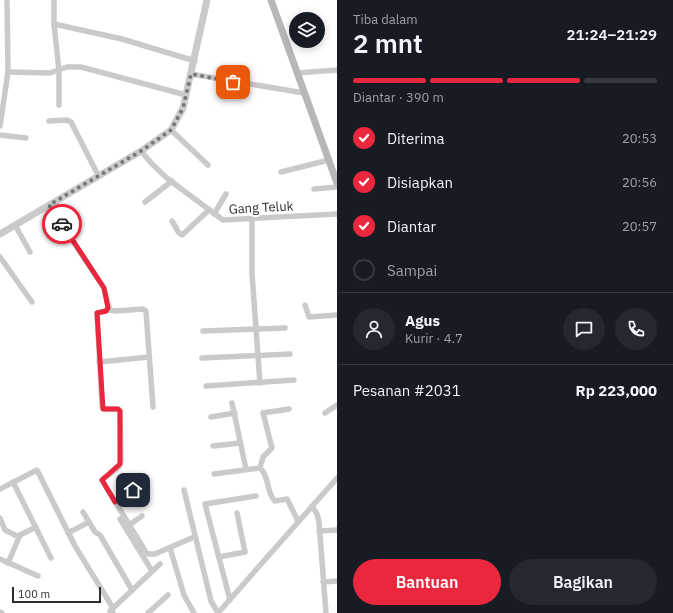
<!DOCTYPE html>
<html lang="id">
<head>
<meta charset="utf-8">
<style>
  body { margin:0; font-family:"IBM Plex Sans",sans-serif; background:#242831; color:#f1f3f6; height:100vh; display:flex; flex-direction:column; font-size:15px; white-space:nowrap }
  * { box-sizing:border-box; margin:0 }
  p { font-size:13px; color:#9ea1a6 }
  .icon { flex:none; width:22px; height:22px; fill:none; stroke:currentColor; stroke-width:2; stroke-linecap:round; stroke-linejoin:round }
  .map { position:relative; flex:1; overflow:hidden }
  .side { display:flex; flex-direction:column; background:#171b24; width:336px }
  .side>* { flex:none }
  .tools { position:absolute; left:289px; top:12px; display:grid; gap:8px }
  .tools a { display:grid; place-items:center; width:36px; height:36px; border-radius:50%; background:#171b24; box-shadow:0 2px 10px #0003; font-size:20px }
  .scale { position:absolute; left:12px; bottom:10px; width:89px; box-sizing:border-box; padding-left:4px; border:2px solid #2d2d2d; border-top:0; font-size:11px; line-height:14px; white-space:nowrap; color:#2d2d2d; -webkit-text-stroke:3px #fff; paint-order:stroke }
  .pin { position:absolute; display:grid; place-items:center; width:34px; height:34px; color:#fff; margin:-17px; border-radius:8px; box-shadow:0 2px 6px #0006 }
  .courier { position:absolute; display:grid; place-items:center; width:40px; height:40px; margin:-20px; border:3px solid #eb273e; border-radius:50%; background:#fff; color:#222; box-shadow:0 1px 5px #0007 }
  .headline em { font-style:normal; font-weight:600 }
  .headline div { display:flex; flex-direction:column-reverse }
  .headline { display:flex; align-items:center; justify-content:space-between; height:68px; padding:0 16px }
  h1 { font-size:26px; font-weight:600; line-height:30px }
  .bar { display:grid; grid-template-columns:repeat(4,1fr); gap:6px 4px; align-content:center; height:48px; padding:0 16px }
  .bar i { height:5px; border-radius:3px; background:#363941 }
  .bar .selected { background:#eb273e }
  .bar p { grid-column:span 4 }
  .line { display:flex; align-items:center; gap:10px; padding:0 16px; border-top:1px solid #363941 }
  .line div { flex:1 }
  .round { display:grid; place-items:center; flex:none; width:42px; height:42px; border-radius:21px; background:#242831 }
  ol { padding:0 16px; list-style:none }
  li { display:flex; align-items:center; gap:12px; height:44px }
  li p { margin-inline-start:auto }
  li .icon { padding:4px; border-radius:50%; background:#eb273e; color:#fff; stroke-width:4 }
  li:last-child { color:#9ea1a6 }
  li i { width:22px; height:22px; border:2px solid #363941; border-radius:50% }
  .action { display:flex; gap:8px; margin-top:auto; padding:8px 16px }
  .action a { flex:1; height:46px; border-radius:24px; background:#eb273e; color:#fff; font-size:16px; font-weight:600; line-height:46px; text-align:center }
  .action a+a { background:#242831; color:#f1f3f6 }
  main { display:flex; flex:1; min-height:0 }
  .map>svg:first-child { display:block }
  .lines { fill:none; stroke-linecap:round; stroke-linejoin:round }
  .minor { stroke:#cacaca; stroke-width:5.5 }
  .tertiary { stroke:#cacaca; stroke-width:7 }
  .secondary { stroke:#b7b7b7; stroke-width:7 }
  .done { stroke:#767676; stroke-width:4; stroke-dasharray:0 7.2 }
  .route { stroke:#eb273e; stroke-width:5 }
  .labels { text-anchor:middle; stroke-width:4; stroke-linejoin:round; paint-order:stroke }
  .street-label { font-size:13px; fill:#2d2d2d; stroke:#fff }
</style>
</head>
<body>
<main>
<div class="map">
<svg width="337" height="613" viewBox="0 0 337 613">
  <rect width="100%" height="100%" fill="#fff"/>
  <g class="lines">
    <g class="minor">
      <polyline points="54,0 54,24 59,71 59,105"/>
      <polyline points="54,24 122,39 195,61"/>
      <polyline points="8,72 50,73 67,67 81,67 186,95"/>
      <polyline points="297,73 337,70"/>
      <polyline points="191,74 304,93"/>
      <polyline points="49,121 67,120 71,122 98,175"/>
      <polyline points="0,126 8,72 7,0"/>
      <polyline points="171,130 208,165"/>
      <polyline points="0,135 26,138"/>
      <polyline points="141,151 152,164 168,179 223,220 337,214"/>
      <polyline points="281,172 329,160"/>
      <polyline points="314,189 337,187"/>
      <polyline points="145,202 172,181"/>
      <polyline points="49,205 104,288 109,307 106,311 97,313 102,406 105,409 118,409 120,411 121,461 119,467 102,480 147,554 155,554 194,537"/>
      <polyline points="214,214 226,194"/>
      <polyline points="252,219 252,274 260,383"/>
      <polyline points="172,221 179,233 182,235 209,210"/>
      <polyline points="15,225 30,252"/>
      <polyline points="0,257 32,302"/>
      <polyline points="305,305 309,317 337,315"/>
      <polyline points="108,310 116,311 143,309 146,311 153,407"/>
      <polyline points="203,331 285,328"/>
      <polyline points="202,358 290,354"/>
      <polyline points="99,362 149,357"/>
      <polyline points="206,386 294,380"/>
      <polyline points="232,403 246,469"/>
      <polyline points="325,413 337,405"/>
      <polyline points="211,417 235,413"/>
      <polyline points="213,446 240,443"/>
      <polyline points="260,468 263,457 272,448 263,413 289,409"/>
      <path d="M214,474L260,468C270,477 266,493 275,501L287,499L298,521"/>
      <polyline points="13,482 51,558"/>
      <polyline points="0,489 37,470 75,546 113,608"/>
      <polyline points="184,490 211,601 218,613"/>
      <polyline points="115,502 133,490"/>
      <polyline points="312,506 317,514 319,522 326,613"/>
      <polyline points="83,512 95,532 100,535 132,590"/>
      <polyline points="0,518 5,530 19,537"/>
      <polyline points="120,519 152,571"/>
      <polyline points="129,525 142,516"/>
      <polyline points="319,531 337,530"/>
      <polyline points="68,533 89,522"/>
      <polyline points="170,548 184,595 194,613"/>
      <polyline points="219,557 245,552 237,513"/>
      <polyline points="0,559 38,576"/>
      <polyline points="8,563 20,535 36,527"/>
      <polyline points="323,582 337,581"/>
      <polyline points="230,600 205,504 256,496"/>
      <polyline points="0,612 2,613"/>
      <polyline points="113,613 110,611 160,564"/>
      <polyline points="148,613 168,595"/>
      <polyline points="218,613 337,478"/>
    </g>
    <polyline class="tertiary" points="0,234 141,151 171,130 183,108 207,0"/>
    <polyline class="secondary" points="271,0 337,183"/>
  </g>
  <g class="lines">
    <polyline class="done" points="62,224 49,205 141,151 171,130 183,108 191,74 233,82"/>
    <polyline class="route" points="62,224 104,288 108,308 106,311 97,313 103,409 118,409 120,411 120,464 102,480 115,502 133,490"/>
  </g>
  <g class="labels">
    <g class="street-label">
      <text transform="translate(261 207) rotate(-3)" y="5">Gang Teluk</text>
    </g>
  </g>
</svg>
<div class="tools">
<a><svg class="icon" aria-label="layers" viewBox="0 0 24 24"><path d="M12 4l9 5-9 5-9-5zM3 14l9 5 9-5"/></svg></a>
</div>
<div class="scale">100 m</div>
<div class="pin" style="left:233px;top:82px;background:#ea580c"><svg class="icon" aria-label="bag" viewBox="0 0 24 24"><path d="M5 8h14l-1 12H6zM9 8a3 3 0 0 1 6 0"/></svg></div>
<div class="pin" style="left:133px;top:490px;background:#1f2937"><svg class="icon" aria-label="home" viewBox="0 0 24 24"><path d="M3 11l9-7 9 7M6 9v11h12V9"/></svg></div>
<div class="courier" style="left:62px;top:224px"><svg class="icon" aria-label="car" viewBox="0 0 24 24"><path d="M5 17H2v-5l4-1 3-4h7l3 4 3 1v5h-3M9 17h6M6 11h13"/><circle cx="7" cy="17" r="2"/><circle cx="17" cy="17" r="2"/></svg></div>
</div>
<section class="side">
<div class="headline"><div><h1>2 mnt</h1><p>Tiba dalam</p></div><em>21:24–21:29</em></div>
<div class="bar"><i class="selected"></i><i class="selected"></i><i class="selected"></i><i></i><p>Diantar · 390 m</p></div>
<ol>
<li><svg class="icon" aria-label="check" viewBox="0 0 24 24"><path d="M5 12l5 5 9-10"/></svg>Diterima<p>20:53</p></li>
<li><svg class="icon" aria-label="check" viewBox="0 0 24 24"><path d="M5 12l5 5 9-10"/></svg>Disiapkan<p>20:56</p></li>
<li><svg class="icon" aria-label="check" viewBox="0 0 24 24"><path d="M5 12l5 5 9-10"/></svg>Diantar<p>20:57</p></li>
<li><i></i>Sampai</li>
</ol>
<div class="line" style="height:72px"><a class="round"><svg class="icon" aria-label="person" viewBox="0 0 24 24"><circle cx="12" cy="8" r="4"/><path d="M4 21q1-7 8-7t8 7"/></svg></a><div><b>Agus</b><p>Kurir · 4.7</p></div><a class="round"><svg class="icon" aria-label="chat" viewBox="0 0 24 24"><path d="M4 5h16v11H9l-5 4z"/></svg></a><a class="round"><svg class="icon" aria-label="phone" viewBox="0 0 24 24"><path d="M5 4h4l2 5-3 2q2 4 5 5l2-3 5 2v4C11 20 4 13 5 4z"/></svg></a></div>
<div class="line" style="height:52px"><div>Pesanan #2031</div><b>Rp 223,000</b></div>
<div class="action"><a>Bantuan</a><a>Bagikan</a></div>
</section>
</main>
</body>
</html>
